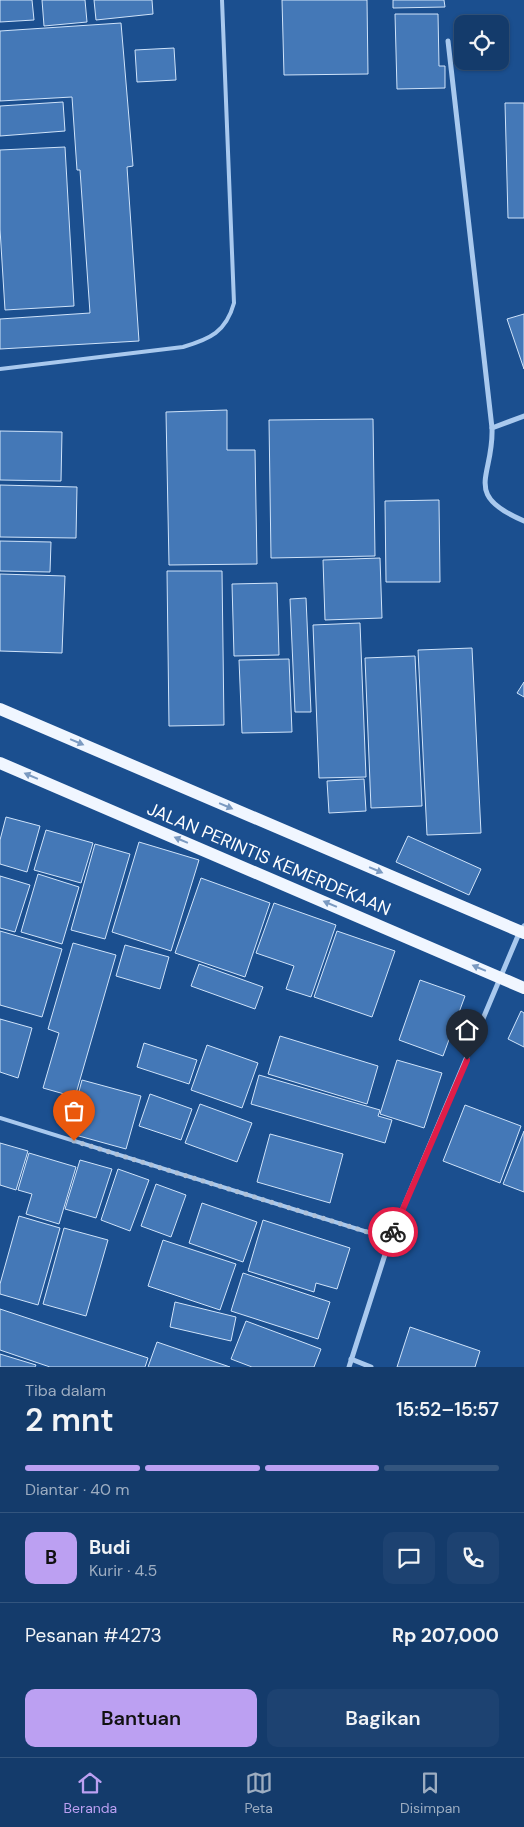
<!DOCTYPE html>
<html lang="id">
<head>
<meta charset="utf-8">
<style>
  body { margin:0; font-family:"DM Sans",sans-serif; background:#1d4271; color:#f1f3f6; height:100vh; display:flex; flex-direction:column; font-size:19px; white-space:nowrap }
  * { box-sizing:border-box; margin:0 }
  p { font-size:16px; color:#9dadc1 }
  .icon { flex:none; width:28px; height:28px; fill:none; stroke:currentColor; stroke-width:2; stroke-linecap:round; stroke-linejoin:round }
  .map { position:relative; height:1367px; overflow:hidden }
  .sheet { display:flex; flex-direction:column; background:#143b6b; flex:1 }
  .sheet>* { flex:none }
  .fabs { position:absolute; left:454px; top:15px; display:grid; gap:10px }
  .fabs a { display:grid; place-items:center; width:55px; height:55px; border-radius:10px; background:#143b6b; box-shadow:0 1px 4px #0004,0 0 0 1px #33557e; font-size:25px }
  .pin { position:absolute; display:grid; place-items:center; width:42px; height:42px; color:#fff; margin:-51px -21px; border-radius:50% 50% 50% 0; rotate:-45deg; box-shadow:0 0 5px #0007 }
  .pin .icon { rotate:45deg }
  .courier { position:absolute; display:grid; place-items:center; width:50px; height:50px; margin:-25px; border:4px solid #e11d48; border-radius:50%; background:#fff; color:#222; box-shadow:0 1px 6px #0007 }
  .summary em { font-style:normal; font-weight:600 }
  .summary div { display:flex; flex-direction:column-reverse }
  .summary { display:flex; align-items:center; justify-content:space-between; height:85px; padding:0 25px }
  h1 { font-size:32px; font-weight:600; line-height:38px }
  .bar { display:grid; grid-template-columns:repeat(4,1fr); gap:8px 5px; align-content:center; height:60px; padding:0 25px }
  .bar i { height:6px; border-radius:4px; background:#33557e }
  .bar .on { background:#bca0f2 }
  .bar p { grid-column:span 4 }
  .line { display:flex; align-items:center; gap:12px; padding:0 25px; border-top:1px solid #33557e }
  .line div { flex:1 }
  .round { display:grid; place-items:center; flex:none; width:52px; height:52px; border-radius:10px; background:#1d4271 }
  .action { display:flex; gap:10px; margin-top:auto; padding:10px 25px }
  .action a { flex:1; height:58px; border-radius:10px; background:#bca0f2; color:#111; font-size:20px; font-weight:600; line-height:58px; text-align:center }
  .action a+a { background:#1d4271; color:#f1f3f6 }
  .menu { display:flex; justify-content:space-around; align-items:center; height:70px; border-top:1px solid #33557e; background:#143b6b; font-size:14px; color:#9dadc1 }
  .menu a { display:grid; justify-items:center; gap:2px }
  .menu .on { color:#bca0f2 }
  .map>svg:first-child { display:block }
  .building { fill:#4478b7; stroke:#cfe3fa }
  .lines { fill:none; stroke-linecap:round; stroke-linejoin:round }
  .lane { stroke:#a9c9ee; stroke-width:4 }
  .street { stroke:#a9c9ee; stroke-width:5 }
  .primary { stroke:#f0f6ff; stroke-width:12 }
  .oneway { fill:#7b9ac1 }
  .done { stroke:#afc1d8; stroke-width:5; stroke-dasharray:0 9 }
  .route { stroke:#e11d48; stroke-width:6 }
  .labels { text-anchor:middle; stroke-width:4; stroke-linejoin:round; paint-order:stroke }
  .street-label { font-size:18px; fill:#fff; stroke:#1b4f8f }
</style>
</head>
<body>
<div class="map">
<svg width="524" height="1367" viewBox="0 0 524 1367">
  <rect width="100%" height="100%" fill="#1b4f8f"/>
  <g class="building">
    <polygon points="0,0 32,0 34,20 0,22"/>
    <polygon points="42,0 85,0 87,22 44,26"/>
    <polygon points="94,0 152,0 153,14 96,20"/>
    <polygon points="282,0 367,0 368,74 284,75"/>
    <polygon points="393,0 444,0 445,7 393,8"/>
    <polygon points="395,14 438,14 439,66 445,66 445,88 397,89"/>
    <polygon points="121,23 133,166 127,167 139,341 0,349 0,319 90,313 80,170 77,170 72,97 0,101 0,31"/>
    <polygon points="174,48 176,80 137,82 135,50"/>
    <polygon points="63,102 65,131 0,136 0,106"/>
    <polygon points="505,103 524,103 524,218 508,218"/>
    <polygon points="65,147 74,306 5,310 0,229 0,150"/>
    <polygon points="524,314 524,369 507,319"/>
    <polygon points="227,410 227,450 255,450 257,564 169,565 166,412"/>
    <polygon points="373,419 375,556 271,558 269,420"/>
    <polygon points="0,431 62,432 61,481 0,480"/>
    <polygon points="0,485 77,487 76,538 0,537"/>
    <polygon points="439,500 440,582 386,582 385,501"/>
    <polygon points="0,541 51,542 50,572 0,571"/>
    <polygon points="380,558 382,618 325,620 323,560"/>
    <polygon points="167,571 222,571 224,725 169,726"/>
    <polygon points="0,574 65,576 62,653 0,651"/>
    <polygon points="277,583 279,655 234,656 232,584"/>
    <polygon points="306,598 311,712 295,712 290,599"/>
    <polygon points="360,623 366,777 319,778 313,625"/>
    <polygon points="472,648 481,833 427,835 418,650"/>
    <polygon points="415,656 422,806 371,808 365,658"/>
    <polygon points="289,659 292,732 242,733 239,660"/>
    <polygon points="524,682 524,697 517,693"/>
    <polygon points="364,779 366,811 329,813 327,781"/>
    <polygon points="6,817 40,826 27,872 0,864 0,840"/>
    <polygon points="46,830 93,843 81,883 34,870"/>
    <polygon points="408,836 481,869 469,895 396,862"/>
    <polygon points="139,842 199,860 171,951 112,932"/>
    <polygon points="95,844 130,854 105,939 71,930"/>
    <polygon points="38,874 79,887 62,944 21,932"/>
    <polygon points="0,876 30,885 15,932 0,928"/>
    <polygon points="201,878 270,903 245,977 175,953"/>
    <polygon points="274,903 336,925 311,997 286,989 294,966 256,953"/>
    <polygon points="0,931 62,949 42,1017 0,1005"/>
    <polygon points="337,931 395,951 372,1017 314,997"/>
    <polygon points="73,943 116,955 75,1097 43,1088 59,1033 48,1029"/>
    <polygon points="125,945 169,957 160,989 116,976"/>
    <polygon points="199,964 263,987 255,1009 191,986"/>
    <polygon points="420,980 465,996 443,1056 399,1040"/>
    <polygon points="521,1011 524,1013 524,1047 508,1039"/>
    <polygon points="0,1019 32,1028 18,1078 0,1072"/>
    <polygon points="280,1036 378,1066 367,1104 268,1074"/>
    <polygon points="144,1043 197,1060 189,1084 137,1067"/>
    <polygon points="207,1045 258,1063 242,1108 191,1090"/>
    <polygon points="397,1060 442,1073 424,1128 380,1114"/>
    <polygon points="259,1075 380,1110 378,1116 392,1120 385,1143 251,1104"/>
    <polygon points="82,1080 141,1096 126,1149 68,1133"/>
    <polygon points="150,1094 192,1109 181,1140 139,1126"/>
    <polygon points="200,1104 252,1123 237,1162 185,1143"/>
    <polygon points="465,1105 521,1126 500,1183 443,1161"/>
    <polygon points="524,1131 524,1192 503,1184"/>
    <polygon points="270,1134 343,1154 330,1203 257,1182"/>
    <polygon points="0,1143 28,1151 16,1190 0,1185"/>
    <polygon points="29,1153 76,1167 59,1224 26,1214 32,1194 18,1190"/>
    <polygon points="80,1160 112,1169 96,1218 65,1209"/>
    <polygon points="118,1169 149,1180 130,1231 101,1220"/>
    <polygon points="156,1184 186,1195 171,1237 141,1226"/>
    <polygon points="202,1203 257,1222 243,1262 189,1243"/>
    <polygon points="19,1216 60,1228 38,1305 0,1294 0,1284"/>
    <polygon points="263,1220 350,1248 337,1289 316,1283 314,1292 248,1271"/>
    <polygon points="64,1228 108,1240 86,1316 43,1304"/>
    <polygon points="163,1240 236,1264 220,1310 148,1286"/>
    <polygon points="243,1273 330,1302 318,1339 231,1311"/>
    <polygon points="175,1302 236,1317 231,1341 170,1327"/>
    <polygon points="0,1309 148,1358 145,1367 50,1367 0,1350"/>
    <polygon points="246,1321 321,1349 314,1367 252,1367 231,1359"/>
    <polygon points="410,1327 480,1351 475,1367 397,1367"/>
    <polygon points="157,1342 230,1367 148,1367"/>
    <polygon points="0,1354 36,1365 35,1367 0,1367"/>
  </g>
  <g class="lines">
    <g class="lane">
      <path d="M0,369L183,347C210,339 226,332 234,303L222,0"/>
      <polyline points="0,1118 390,1239"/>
    </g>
    <g class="street">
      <path d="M448,41L492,428C494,477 461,494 524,521"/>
      <polyline points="492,428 524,416"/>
      <polyline points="351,1359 371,1367"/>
      <polyline points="349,1367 390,1239 520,931 524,926"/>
    </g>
    <g class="primary">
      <polyline points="0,709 524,933"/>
      <polyline points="0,763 524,988"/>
    </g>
  </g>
  <defs><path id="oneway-solid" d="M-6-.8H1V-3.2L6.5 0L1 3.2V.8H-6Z" transform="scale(1.25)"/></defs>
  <g class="oneway">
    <use href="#oneway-solid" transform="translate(77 742) rotate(23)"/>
    <use href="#oneway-solid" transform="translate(31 776) rotate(-157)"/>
    <use href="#oneway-solid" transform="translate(226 806) rotate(23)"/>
    <use href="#oneway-solid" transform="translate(181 840) rotate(-157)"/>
    <use href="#oneway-solid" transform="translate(376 870) rotate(23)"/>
    <use href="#oneway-solid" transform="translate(330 904) rotate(-157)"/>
    <use href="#oneway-solid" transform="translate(479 968) rotate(-157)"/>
  </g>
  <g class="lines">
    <polyline class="done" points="74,1141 390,1239 393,1232"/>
    <polyline class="route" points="393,1232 467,1060"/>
  </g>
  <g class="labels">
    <g class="street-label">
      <text transform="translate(269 859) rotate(23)" y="6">JALAN PERINTIS KEMERDEKAAN</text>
    </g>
  </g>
</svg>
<div class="fabs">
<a><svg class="icon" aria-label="locate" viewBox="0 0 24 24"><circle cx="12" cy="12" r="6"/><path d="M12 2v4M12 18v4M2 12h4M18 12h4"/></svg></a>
</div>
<div class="pin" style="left:74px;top:1141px;background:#ea580c"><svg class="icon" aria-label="bag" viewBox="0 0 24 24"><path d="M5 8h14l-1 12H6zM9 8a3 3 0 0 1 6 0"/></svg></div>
<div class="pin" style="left:467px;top:1060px;background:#1f2937"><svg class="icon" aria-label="home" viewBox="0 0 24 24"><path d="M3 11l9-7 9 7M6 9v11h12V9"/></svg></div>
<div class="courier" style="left:393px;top:1232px"><svg class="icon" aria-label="bike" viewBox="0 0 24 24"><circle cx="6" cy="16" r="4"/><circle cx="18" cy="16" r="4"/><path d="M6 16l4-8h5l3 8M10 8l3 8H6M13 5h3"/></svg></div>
</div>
<section class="sheet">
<div class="summary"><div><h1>2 mnt</h1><p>Tiba dalam</p></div><em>15:52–15:57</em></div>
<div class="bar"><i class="on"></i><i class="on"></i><i class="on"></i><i></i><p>Diantar · 40 m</p></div>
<div class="line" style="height:90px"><b class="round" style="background:#bca0f2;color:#111">B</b><div><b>Budi</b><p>Kurir · 4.5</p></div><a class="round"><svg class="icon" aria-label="chat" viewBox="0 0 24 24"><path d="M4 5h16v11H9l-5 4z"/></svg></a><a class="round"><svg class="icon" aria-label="phone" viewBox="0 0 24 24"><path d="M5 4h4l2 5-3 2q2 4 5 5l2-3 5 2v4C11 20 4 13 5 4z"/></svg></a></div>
<div class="line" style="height:65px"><div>Pesanan #4273</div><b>Rp 207,000</b></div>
<div class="action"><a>Bantuan</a><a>Bagikan</a></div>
</section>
<nav class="menu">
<a class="on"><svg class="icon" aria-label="home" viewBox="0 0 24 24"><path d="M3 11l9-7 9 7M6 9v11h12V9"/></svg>Beranda</a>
<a><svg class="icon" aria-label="map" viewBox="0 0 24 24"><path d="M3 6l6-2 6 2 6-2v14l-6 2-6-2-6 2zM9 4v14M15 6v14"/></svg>Peta</a>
<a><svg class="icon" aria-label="saved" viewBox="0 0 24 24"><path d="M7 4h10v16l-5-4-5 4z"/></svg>Disimpan</a>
</nav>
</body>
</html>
